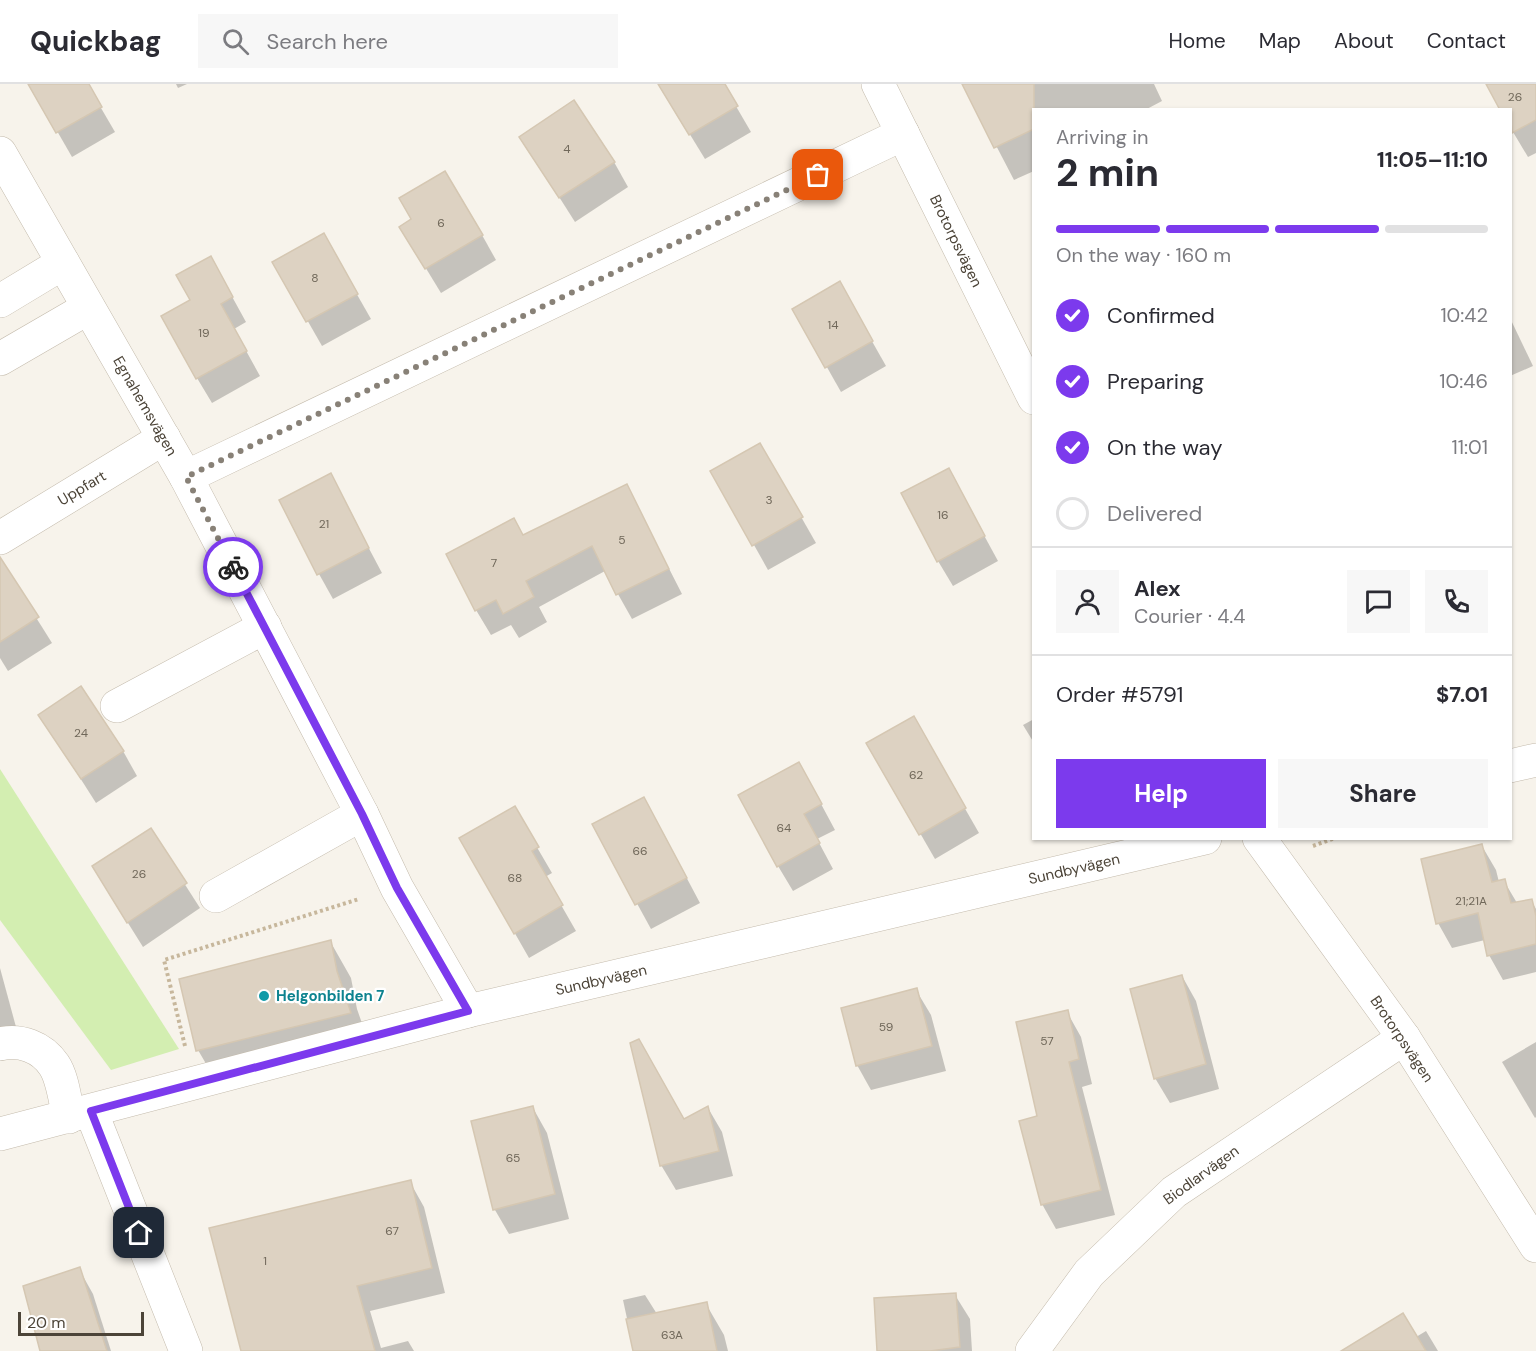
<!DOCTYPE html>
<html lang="en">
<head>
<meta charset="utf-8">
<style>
  body { margin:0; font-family:"DM Sans",sans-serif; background:#f7f7f7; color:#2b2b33; height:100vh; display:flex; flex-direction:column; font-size:22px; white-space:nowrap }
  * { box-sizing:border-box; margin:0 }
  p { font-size:20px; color:#7c7c81 }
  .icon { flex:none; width:33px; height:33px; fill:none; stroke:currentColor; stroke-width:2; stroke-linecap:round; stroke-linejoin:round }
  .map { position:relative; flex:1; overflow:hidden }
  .drawer { position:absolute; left:1032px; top:24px; width:480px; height:732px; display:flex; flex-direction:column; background:#fff; border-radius:0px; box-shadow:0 2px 4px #0004 }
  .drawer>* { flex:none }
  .scale { position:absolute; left:18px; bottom:15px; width:126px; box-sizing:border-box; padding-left:6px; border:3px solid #4c4438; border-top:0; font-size:16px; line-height:21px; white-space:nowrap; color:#4c4438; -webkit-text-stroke:4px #fff; paint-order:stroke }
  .pin { position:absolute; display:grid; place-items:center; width:51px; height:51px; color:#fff; margin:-26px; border-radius:12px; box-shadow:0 3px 9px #0006 }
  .courier { position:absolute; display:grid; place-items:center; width:60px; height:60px; margin:-30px; border:4px solid #7c3aed; border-radius:50%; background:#fff; color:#222; box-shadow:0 2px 8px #0007 }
  .overview em { font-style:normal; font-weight:700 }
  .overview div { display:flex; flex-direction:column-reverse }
  .overview { display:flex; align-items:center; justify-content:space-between; height:102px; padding:0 24px }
  h1 { font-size:39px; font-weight:700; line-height:45px }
  .bar { display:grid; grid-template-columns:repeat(4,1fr); gap:9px 6px; align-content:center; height:72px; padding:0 24px }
  .bar i { height:8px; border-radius:4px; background:#e1e1e2 }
  .bar .on { background:#7c3aed }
  .bar p { grid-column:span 4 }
  .line { display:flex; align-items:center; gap:15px; padding:0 24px; border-top:2px solid #e1e1e2 }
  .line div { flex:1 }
  .round { display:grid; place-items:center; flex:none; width:63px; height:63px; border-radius:0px; background:#f7f7f7 }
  ol { padding:0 24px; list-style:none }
  li { display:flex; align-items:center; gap:18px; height:66px }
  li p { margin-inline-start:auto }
  li .icon { padding:6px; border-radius:50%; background:#7c3aed; color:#fff; stroke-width:4 }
  li:last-child { color:#7c7c81 }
  li i { width:33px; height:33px; border:3px solid #e1e1e2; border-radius:50% }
  .primary-button { display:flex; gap:12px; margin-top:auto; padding:12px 24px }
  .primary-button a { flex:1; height:69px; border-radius:0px; background:#7c3aed; color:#fff; font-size:24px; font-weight:700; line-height:69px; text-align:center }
  .primary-button a+a { background:#f7f7f7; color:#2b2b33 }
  header { display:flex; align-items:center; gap:36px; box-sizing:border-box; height:84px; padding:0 30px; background:#fff; border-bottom:2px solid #e1e1e2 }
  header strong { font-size:28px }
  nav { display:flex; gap:33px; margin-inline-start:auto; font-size:21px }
  .search { width:420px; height:54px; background:#f7f7f7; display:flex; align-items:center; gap:15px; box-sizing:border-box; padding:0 21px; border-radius:0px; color:#7c7c81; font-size:22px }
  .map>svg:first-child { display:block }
  .green { fill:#d3eeb1 }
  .shadow { fill:#0003 }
  .building { fill:#ddd2c2; stroke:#d5c7b2; stroke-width:1.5 }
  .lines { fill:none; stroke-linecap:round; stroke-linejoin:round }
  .minor-casing { stroke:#c4bbac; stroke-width:34 }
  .path { stroke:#c7b79c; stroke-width:4; stroke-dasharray:3 3; stroke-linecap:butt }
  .minor { stroke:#fff; stroke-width:33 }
  .done { stroke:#888177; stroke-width:6; stroke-dasharray:0 10.8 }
  .route { stroke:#7c3aed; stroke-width:8 }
  .culture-dot { fill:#0f9aa8; stroke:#fff; stroke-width:2 }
  .labels { text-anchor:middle; stroke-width:4.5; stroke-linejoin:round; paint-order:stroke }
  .number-label { font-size:12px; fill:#70685a }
  .street-label { font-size:15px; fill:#4c4438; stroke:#fff }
  .culture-label { font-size:15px; font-weight:bold; fill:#0d838f; stroke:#fff; text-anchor:start }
</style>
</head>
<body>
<header>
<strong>Quickbag</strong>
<div class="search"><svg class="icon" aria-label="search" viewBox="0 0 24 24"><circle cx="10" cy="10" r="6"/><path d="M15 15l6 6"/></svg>Search here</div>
<nav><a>Home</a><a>Map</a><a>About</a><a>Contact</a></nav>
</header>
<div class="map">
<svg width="1536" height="1267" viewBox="0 0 1536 1267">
  <rect width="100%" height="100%" fill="#f7f3eb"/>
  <polygon class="green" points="0,685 179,965 111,986 0,836"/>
  <g class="shadow">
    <polygon points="30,0 87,0 115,48 72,73"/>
    <polygon points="176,0 187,0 178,4"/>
    <polygon points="659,0 723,0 751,48 705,75"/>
    <polygon points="964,0 1154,0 1162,17 1145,26 1034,26 1034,87 1014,96"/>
    <polygon points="1488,0 1536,0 1536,69 1528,73 1510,43 1510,26"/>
    <polygon points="521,53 614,78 628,103 575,138"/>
    <polygon points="323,151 371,235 322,262 274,178"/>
    <polygon points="482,151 496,176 441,209 416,168"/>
    <polygon points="224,198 246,238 234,245 260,292 212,319 197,294"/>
    <polygon points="839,199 886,282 841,308 794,225"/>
    <polygon points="1510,234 1533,282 1510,292"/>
    <polygon points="760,361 816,459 768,486 754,461"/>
    <polygon points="330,391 382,489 333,515 319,490"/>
    <polygon points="627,402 682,510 632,535 605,487 539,523 547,538 519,554 511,541 491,551 476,526 524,453"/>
    <polygon points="962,411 998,477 953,502 938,477"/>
    <polygon points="5,484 52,559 8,587 0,574 0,487"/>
    <polygon points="40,631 123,667 137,692 96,719"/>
    <polygon points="913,634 979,749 935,775 868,659"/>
    <polygon points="1034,635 1034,659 1023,641"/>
    <polygon points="813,705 835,746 817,755 833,785 793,807 778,782"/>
    <polygon points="514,724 552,789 545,793 576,847 529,874 461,755"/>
    <polygon points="658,740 700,819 651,845 594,741"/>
    <polygon points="150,746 200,824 143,863 108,807"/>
    <polygon points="1482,762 1496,786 1499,798 1504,797 1517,819 1531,816 1536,825 1536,888 1503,896 1489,871 1485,856 1452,864 1438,839"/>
    <polygon points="330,857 351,894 357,925 371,965 219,1002 198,966"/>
    <polygon points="0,884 19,954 0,959"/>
    <polygon points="1182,892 1196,917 1219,1005 1170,1019 1155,994"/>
    <polygon points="916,906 931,931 946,987 871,1006 857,981"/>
    <polygon points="1067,928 1081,953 1092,1000 1082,1003 1115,1131 1056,1145 1042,1120 1039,1034"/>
    <polygon points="1536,958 1536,1033 1535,1034 1502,978"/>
    <polygon points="533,1024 547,1049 569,1135 509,1150 495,1126 473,1039"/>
    <polygon points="708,1024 722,1048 733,1092 676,1106 661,1081 684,1037"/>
    <polygon points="410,1098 424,1123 445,1209 370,1227 381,1264 408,1257 414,1267 318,1267"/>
    <polygon points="79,1185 93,1210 111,1267 42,1267"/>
    <polygon points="645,1211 657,1230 706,1220 724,1251 728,1267 634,1267 623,1216"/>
    <polygon points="955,1211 970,1235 972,1267 879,1267"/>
    <polygon points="1426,1247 1438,1267 1364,1267 1416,1253"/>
  </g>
  <g class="building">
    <polygon points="28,0 89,0 102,23 56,49"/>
    <polygon points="658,0 725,0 738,22 689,51"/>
    <polygon points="962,0 1034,0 1034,45 994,64"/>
    <polygon points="1486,0 1536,0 1536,36 1512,49 1510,26 1500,26"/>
    <polygon points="574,16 615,78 559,114 519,53"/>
    <polygon points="445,87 483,151 425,185 399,143 411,135 399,114"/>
    <polygon points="324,149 358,210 306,238 272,178"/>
    <polygon points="211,172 233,213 221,220 247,267 196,295 161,232 190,216 176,191"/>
    <polygon points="840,197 873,257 825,284 792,225"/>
    <polygon points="760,359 803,433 752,462 710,387"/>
    <polygon points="949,384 985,452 937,478 901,409"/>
    <polygon points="331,389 369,464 317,491 279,416"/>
    <polygon points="627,400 669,485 616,511 592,462 526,497 534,513 503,530 496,516 475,527 446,470 514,434 523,451"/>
    <polygon points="0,473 39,533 0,558"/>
    <polygon points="81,602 124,667 81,695 38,631"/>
    <polygon points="914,632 966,724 919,751 866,659"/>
    <polygon points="799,678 822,720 804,730 820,759 777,783 738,711"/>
    <polygon points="644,713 687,794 635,821 592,740"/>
    <polygon points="515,722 539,763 532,767 563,821 514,850 459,754"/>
    <polygon points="151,744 187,799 127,839 92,782"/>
    <polygon points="1482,760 1492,798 1505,795 1511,819 1532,815 1536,832 1536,860 1487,872 1478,829 1436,840 1421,775"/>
    <polygon points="331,856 337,887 351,929 196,967 179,895"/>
    <polygon points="1182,891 1206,980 1154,995 1130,905"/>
    <polygon points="917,904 932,962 856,982 841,924"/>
    <polygon points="1068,926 1079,975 1069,978 1101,1106 1041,1121 1019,1037 1037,1032 1016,938"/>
    <polygon points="639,955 684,1035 708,1022 719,1067 660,1082 630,959"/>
    <polygon points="533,1022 555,1110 493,1126 471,1037"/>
    <polygon points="411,1096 432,1184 357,1202 375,1267 241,1267 209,1144"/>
    <polygon points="80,1183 107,1267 40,1267 23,1202"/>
    <polygon points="956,1209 960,1263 930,1267 877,1267 874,1214"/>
    <polygon points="707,1218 717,1267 633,1267 626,1235"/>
    <polygon points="1403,1229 1426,1267 1341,1267"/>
  </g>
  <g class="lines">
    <g class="minor-casing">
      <g id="minor">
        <polyline points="878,0 1034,314"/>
        <polyline points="0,69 186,393 362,730 397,804 468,927"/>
        <polyline points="0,217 63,179"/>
        <polyline points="0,275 88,224"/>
        <polyline points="186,393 903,50"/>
        <polyline points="0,454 164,354"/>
        <polyline points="117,622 265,543"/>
        <polyline points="1510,682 1536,676"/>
        <polyline points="1259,754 1404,954 1536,1162"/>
        <polyline points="216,812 362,730"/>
        <path d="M0,960C20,955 42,963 54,981C63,994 65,1018 69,1033"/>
        <polyline points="91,1027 186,1267"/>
        <polyline points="0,1050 468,927 1205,754"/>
        <polyline points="1032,1267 1089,1189 1174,1108 1404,954"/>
      </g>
    </g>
    <g class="path">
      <polyline points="1313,762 1335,754"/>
      <polyline points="185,962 164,876 359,815"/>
    </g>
    <use href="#minor" class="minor"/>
  </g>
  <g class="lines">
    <polyline class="done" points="233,483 186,393 818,91"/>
    <polyline class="route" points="139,1149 91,1027 468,927 397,804 362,730 233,483"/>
  </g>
  <circle class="culture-dot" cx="264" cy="912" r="6"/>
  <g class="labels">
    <g class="number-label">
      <text x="1515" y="17">26</text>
      <text x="567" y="69">4</text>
      <text x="441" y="143">6</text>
      <text x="315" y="198">8</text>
      <text x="833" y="245">14</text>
      <text x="204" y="253">19</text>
      <text x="769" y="420">3</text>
      <text x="943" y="435">16</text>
      <text x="324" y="444">21</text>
      <text x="622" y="460">5</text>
      <text x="494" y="483">7</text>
      <text x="81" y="653">24</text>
      <text x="916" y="695">62</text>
      <text x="784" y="748">64</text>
      <text x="640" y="771">66</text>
      <text x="139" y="794">26</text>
      <text x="515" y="798">68</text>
      <text x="1471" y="821">21;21A</text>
      <text x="886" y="947">59</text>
      <text x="1047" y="961">57</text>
      <text x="513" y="1078">65</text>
      <text x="392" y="1151">67</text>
      <text x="265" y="1181">1</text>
      <text x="672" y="1255">63A</text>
    </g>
    <g class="street-label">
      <text transform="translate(956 157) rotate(64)" y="5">Brotorpsvägen</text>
      <text transform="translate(145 322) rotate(60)" y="5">Egnahemsvägen</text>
      <text transform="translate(82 404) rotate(-31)" y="5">Uppfart</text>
      <text transform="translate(1074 785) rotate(-13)" y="5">Sundbyvägen</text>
      <text transform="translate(601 896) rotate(-13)" y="5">Sundbyvägen</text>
      <text transform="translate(1402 955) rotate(56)" y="5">Brotorpsvägen</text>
      <text transform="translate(1201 1091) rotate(-36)" y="5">Biodlarvägen</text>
    </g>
    <g class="culture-label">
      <text x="276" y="917">Helgonbilden 7</text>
    </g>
  </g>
</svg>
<div class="scale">20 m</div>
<div class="pin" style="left:818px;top:91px;background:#ea580c"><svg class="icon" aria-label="bag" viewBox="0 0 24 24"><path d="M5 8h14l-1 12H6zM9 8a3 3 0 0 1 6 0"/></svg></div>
<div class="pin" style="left:139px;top:1149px;background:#1f2937"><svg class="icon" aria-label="home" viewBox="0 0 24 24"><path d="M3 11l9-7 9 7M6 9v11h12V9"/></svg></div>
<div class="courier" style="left:233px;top:483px"><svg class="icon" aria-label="bike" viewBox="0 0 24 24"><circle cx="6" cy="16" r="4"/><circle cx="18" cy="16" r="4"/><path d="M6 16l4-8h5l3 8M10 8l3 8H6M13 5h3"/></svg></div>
<section class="drawer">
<div class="overview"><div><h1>2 min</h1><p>Arriving in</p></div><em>11:05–11:10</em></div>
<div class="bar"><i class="on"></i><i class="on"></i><i class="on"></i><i></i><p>On the way · 160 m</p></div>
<ol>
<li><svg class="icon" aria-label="check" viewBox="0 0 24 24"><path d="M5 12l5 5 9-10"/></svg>Confirmed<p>10:42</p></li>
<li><svg class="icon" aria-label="check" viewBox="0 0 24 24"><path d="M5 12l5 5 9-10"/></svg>Preparing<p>10:46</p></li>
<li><svg class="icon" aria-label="check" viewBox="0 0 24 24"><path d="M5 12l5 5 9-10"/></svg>On the way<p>11:01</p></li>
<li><i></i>Delivered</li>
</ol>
<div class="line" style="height:108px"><a class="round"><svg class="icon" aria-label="person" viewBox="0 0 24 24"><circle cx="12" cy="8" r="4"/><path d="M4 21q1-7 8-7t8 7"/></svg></a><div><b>Alex</b><p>Courier · 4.4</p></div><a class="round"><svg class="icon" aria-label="chat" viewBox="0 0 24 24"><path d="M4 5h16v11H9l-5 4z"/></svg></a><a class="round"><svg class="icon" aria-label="phone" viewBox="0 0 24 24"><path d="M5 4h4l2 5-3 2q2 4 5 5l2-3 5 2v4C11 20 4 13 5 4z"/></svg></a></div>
<div class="line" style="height:78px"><div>Order #5791</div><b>$7.01</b></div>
<div class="primary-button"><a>Help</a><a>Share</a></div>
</section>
</div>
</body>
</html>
